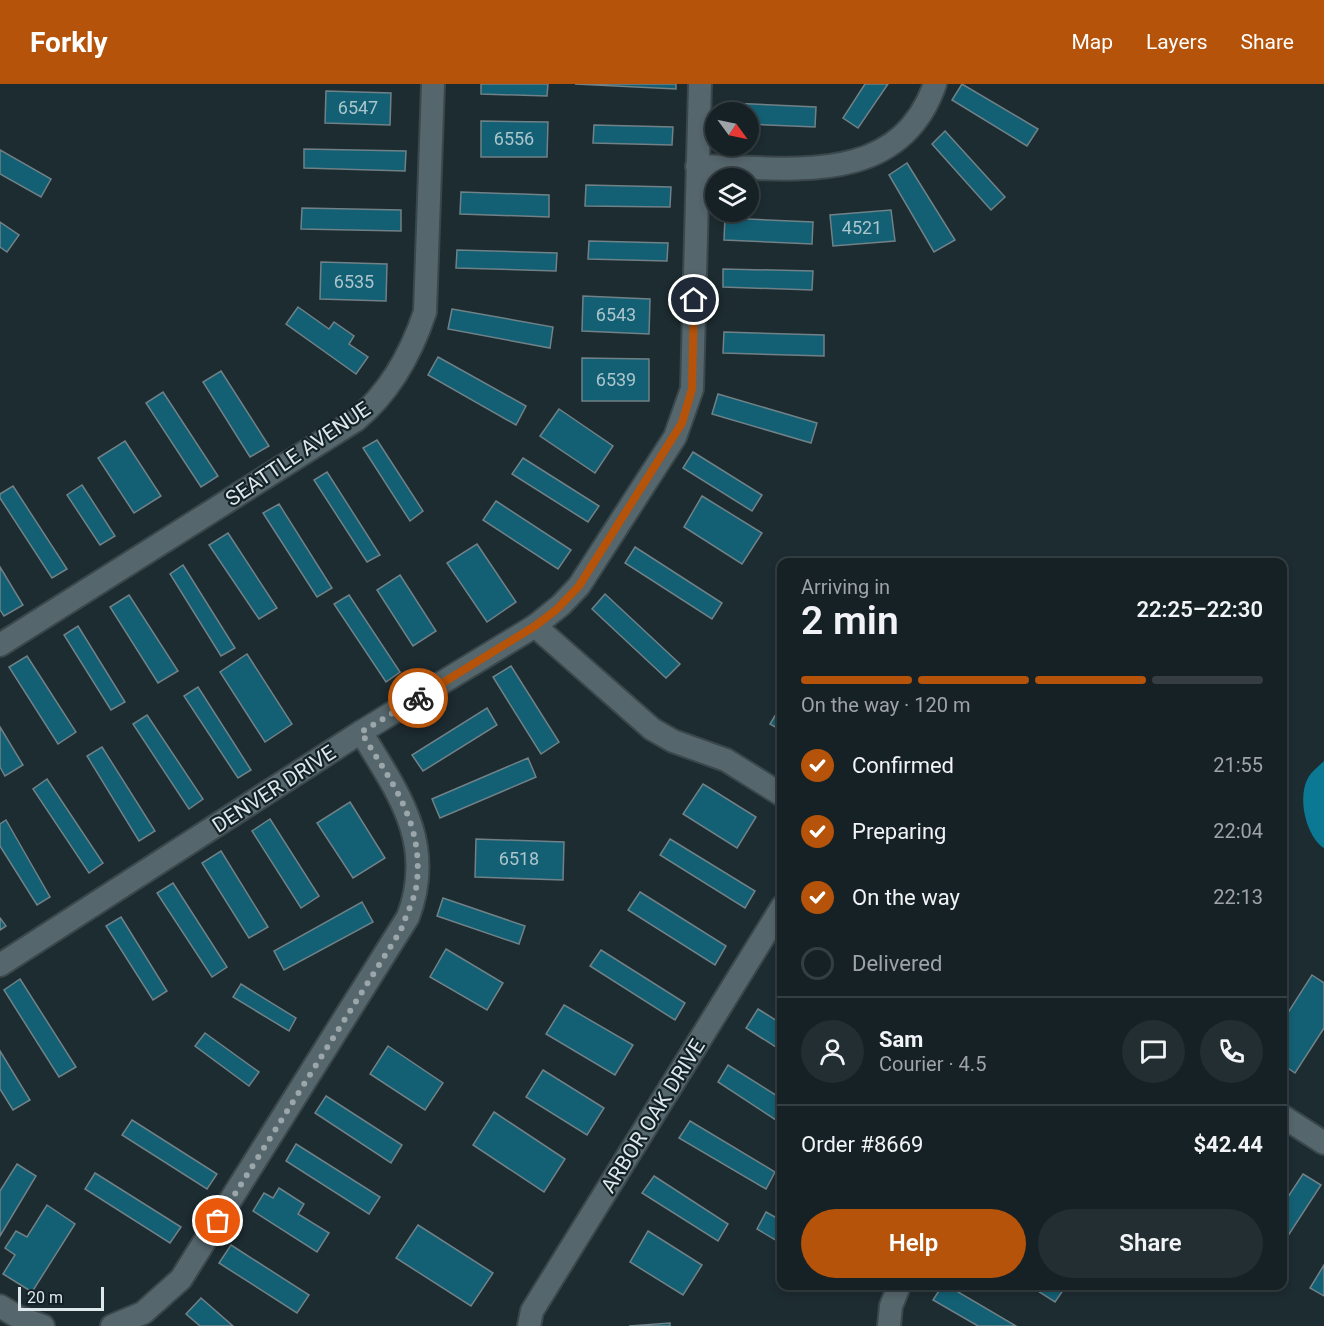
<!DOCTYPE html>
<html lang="en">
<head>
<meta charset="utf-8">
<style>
  body { margin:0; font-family:Roboto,sans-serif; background:#232e32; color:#f1f3f6; height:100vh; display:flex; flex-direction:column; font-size:22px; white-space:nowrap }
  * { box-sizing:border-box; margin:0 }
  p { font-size:20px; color:#9ea3a7 }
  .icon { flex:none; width:33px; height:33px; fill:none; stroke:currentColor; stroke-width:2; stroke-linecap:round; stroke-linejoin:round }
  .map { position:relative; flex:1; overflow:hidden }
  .sheet { position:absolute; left:777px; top:474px; width:510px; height:732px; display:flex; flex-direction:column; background:#162125; border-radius:12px; box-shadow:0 3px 9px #0003,0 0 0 2px #353e42 }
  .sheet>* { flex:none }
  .needle { width:39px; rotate:123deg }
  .controls { position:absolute; left:705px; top:18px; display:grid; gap:12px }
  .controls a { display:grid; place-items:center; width:54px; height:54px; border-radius:50%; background:#162125; box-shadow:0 3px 9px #0003,0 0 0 2px #353e42; font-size:30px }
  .scale { position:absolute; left:18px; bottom:15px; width:86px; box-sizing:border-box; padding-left:6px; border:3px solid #dee7ea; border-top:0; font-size:16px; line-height:21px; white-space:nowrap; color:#dee7ea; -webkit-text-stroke:4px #132227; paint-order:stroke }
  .pin { position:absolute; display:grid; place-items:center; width:51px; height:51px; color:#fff; margin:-26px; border:3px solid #fff; border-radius:50%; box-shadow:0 2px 6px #0007 }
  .courier { position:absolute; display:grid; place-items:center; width:60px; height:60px; margin:-30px; border:4px solid #b45309; border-radius:50%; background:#fff; color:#222; box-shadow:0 2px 8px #0007 }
  .headline em { font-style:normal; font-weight:600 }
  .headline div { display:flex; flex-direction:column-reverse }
  .headline { display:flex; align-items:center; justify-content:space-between; height:102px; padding:0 24px }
  h1 { font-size:39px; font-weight:600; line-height:45px }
  .bar { display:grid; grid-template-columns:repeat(4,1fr); gap:9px 6px; align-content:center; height:72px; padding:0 24px }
  .bar i { height:8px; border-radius:4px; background:#353e42 }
  .bar .active { background:#b45309 }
  .bar p { grid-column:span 4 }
  .line { display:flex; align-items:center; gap:15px; padding:0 24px; border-top:2px solid #353e42 }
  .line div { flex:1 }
  .round { display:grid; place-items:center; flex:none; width:63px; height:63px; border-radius:32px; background:#232e32 }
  ol { padding:0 24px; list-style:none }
  li { display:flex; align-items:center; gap:18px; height:66px }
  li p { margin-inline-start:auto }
  li .icon { padding:6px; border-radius:50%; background:#b45309; color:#fff; stroke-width:4 }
  li:last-child { color:#9ea3a7 }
  li i { width:33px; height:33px; border:3px solid #353e42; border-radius:50% }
  .button { display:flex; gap:12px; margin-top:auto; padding:12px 24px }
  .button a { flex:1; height:69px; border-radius:36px; background:#b45309; color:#fff; font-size:24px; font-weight:600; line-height:69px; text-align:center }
  .button a+a { background:#232e32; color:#f1f3f6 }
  header { display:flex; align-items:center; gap:36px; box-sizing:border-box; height:84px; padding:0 30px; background:#b45309; color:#fff }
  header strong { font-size:28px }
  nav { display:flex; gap:33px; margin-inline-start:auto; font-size:21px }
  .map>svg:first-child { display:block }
  .water { fill:#0c7994 }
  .building { fill:#135f73; stroke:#708187; stroke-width:1.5 }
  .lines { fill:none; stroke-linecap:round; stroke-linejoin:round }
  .street-casing { stroke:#3a474b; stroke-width:26 }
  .street { stroke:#55666c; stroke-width:22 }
  .done { stroke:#9aa6a9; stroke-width:6; stroke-dasharray:0 10.8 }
  .route { stroke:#b45309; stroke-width:8 }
  .labels { text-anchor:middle; stroke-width:4.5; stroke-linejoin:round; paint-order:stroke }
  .number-label { font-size:18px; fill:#abc5cc }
  .street-label { font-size:21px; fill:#dee7ea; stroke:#132227 }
</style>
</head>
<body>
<header>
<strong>Forkly</strong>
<nav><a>Map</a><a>Layers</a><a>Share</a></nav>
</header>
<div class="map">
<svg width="1324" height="1242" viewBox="0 0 1324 1242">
  <rect width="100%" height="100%" fill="#1d2c31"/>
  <path class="water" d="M1324,677V764C1306,752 1297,714 1308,694C1311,688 1319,682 1324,677Z"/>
  <g class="building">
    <polygon points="481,0 548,0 547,12 481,10"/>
    <polygon points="575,0 676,0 676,5"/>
    <polygon points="865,0 888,0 858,44 843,34"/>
    <polygon points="962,0 1038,45 1027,62 952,16"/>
    <polygon points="326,7 391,9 390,41 325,39"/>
    <polygon points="729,19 816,23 815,43 748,40 748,28 729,28"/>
    <polygon points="481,37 548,38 547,73 481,73"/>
    <polygon points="594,41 673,43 672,61 593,59"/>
    <polygon points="945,47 1005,113 991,126 932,60"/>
    <polygon points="304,65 406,67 405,87 304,84"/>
    <polygon points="0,66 51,95 41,113 0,90"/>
    <polygon points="907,79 955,156 934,168 889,91"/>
    <polygon points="586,101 671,103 670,123 585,122"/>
    <polygon points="461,108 549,111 549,133 460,130"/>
    <polygon points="302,124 401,126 401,147 301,145"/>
    <polygon points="891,126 895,157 833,162 830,131"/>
    <polygon points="725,134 813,138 812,160 724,156"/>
    <polygon points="0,138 19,151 7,168 0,163"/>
    <polygon points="589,157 668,159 667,177 588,175"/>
    <polygon points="457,166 557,169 556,187 456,184"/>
    <polygon points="321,178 387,180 386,217 320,215"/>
    <polygon points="723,185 813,187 812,206 723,203"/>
    <polygon points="583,212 650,215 649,250 582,247"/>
    <polygon points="298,223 329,245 334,238 354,252 349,260 368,273 356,290 286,240"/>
    <polygon points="452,225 553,243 550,264 448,245"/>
    <polygon points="724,248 824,251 824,272 723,269"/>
    <polygon points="438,273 526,322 516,341 428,291"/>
    <polygon points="582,274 649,275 649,317 582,317"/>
    <polygon points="221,287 269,362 250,373 203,298"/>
    <polygon points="163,308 218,392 201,403 146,319"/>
    <polygon points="718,310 817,339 811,359 712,330"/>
    <polygon points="559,325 613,362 595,389 540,352"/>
    <polygon points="377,356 423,427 410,437 363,364"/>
    <polygon points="125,357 161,412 134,429 98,374"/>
    <polygon points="693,368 762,411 752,427 683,384"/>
    <polygon points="523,374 599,422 588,438 512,390"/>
    <polygon points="327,388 380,471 367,478 314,396"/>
    <polygon points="82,401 115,452 100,461 67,411"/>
    <polygon points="13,402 67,485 52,494 0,414 0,410"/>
    <polygon points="702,412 762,449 742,480 684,443"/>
    <polygon points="496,417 571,466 558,485 483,436"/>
    <polygon points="279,420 332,504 317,513 263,429"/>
    <polygon points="228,449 277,524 259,535 209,461"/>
    <polygon points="477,460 516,518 487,538 447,479"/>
    <polygon points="635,463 722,519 712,535 625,479"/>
    <polygon points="183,481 235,564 221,572 170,490"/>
    <polygon points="0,483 23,521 4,532 0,526"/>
    <polygon points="400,491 436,547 413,562 377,506"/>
    <polygon points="605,510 680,580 666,594 592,525"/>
    <polygon points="129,511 178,587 158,599 110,523"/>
    <polygon points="349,511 400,588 386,598 334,520"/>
    <polygon points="78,542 125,618 111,626 64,551"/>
    <polygon points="247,570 292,640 265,658 220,588"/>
    <polygon points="27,572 76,648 58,660 9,583"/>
    <polygon points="511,582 559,658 541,670 493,593"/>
    <polygon points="198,603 251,686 238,694 184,612"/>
    <polygon points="782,620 782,647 770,640"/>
    <polygon points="487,624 497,641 423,687 412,671"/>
    <polygon points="147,631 203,715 189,725 133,640"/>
    <polygon points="0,643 23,681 5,692 0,683"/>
    <polygon points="102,663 155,747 139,757 87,672"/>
    <polygon points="528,674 536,693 440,734 432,715"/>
    <polygon points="47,695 103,779 89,789 33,705"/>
    <polygon points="703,700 756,733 737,764 683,730"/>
    <polygon points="350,718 385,774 353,794 317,739"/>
    <polygon points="270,735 319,812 301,824 252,747"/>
    <polygon points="6,736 50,813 37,821 0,762 0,740"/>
    <polygon points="476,755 564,758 563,796 475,793"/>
    <polygon points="670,755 755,807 745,824 660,771"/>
    <polygon points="221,767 268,843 249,854 202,779"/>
    <polygon points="173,799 227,883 212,893 157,809"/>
    <polygon points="640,808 726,862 715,881 628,826"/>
    <polygon points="443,814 525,842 519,860 437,832"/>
    <polygon points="362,818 373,838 284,886 274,867"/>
    <polygon points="121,833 167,907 153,916 106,842"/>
    <polygon points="0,834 6,842 0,846"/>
    <polygon points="446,865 503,899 487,926 430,893"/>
    <polygon points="601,866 685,919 675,936 590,882"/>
    <polygon points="1312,891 1324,899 1324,944 1295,989 1282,980 1282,938"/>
    <polygon points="20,895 76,983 59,993 4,906"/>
    <polygon points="241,900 296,934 289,947 233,913"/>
    <polygon points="564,921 633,961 615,991 546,950"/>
    <polygon points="758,925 782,940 782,967 746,944"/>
    <polygon points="205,949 259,988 249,1002 195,962"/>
    <polygon points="388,962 443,999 425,1026 370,990"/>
    <polygon points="0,967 30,1016 13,1026 0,1005"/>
    <polygon points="728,981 782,1015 782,1040 718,998"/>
    <polygon points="543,986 604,1024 587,1051 526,1013"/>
    <polygon points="326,1012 402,1061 391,1079 315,1029"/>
    <polygon points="494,1028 565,1075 544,1108 473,1061"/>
    <polygon points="132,1036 217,1090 207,1105 122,1051"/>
    <polygon points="690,1037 775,1088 766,1105 679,1054"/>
    <polygon points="296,1060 380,1113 369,1130 286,1077"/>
    <polygon points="17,1080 36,1092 0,1152 0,1107"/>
    <polygon points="95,1089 181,1143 170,1159 85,1105"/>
    <polygon points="1303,1090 1321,1101 1282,1161 1282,1122"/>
    <polygon points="654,1092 728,1140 718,1157 642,1109"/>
    <polygon points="279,1104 304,1120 298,1130 329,1149 317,1168 253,1127 264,1109 273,1114"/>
    <polygon points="47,1121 75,1140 32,1208 3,1190 15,1171 5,1164 16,1147 27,1153"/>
    <polygon points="766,1128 782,1137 782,1160 757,1145"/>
    <polygon points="418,1141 493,1189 471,1222 396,1174"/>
    <polygon points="648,1147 702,1181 683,1211 630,1178"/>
    <polygon points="231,1161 309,1211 297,1229 219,1179"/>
    <polygon points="1324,1181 1324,1212 1310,1204"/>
    <polygon points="942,1202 948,1202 1016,1242 978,1242 933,1216"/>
    <polygon points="1030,1202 1066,1202 1055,1218"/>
    <polygon points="201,1214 233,1242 200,1242 186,1230"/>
    <polygon points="670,1239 670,1242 629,1242"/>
  </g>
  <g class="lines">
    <g class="street-casing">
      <g id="street">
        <path d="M697,82C786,83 898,106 935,0"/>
        <polyline points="535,542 652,645 673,657 726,676 782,711"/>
        <path d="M0,561L356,336C390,308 411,270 425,228L433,0"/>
        <polyline points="0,881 361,648 535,542 561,521 579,502 675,353 692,305 700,0"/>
        <polyline points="1282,1032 1324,1059"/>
        <polyline points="0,1222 18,1233 43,1242"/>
        <path d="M112,1242L143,1229L181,1195L408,833C436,759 398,709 361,648"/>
        <polyline points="529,1242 532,1227 782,823"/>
        <polyline points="889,1242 891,1222 899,1202"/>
      </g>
    </g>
    <use href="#street" class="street"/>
  </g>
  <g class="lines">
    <path class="done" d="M218,1137L401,846C406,830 415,816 417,798C423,737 391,698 361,648L418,614"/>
    <polyline class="route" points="418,614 535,542 556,526 579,502 682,339 692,305 694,216"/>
  </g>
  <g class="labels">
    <g class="number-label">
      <text x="358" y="30">6547</text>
      <text x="514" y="61">6556</text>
      <text x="862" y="150">4521</text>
      <text x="354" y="204">6535</text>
      <text x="616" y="237">6543</text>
      <text x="616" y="302">6539</text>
      <text x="519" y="781">6518</text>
    </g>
    <g class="street-label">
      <text transform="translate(298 370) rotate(-34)" y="7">SEATTLE AVENUE</text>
      <text transform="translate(274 705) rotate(-33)" y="7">DENVER DRIVE</text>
      <text transform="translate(653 1032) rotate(-58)" y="7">ARBOR OAK DRIVE</text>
    </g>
  </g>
</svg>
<div class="controls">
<a><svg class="needle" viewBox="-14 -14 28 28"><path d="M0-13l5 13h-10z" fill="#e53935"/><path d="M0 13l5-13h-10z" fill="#9ea3a7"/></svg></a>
<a><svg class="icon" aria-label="layers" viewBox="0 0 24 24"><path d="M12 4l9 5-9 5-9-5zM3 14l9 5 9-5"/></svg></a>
</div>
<div class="scale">20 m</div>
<div class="pin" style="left:218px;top:1137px;background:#ea580c"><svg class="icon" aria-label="bag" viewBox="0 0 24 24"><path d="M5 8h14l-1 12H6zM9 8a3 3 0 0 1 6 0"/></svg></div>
<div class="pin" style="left:694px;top:216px;background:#1f2937"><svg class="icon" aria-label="home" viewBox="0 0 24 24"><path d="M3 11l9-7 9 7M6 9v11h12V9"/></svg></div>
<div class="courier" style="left:418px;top:614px"><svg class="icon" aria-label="bike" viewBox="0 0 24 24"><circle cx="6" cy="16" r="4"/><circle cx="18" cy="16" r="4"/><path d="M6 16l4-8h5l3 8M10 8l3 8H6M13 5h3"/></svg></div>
<section class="sheet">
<div class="headline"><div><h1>2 min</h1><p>Arriving in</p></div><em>22:25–22:30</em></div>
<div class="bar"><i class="active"></i><i class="active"></i><i class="active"></i><i></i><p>On the way · 120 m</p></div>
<ol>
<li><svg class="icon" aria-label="check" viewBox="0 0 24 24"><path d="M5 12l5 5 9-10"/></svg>Confirmed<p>21:55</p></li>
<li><svg class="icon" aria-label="check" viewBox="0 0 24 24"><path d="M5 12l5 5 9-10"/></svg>Preparing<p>22:04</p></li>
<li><svg class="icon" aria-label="check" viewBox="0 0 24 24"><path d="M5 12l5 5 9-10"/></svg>On the way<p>22:13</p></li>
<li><i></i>Delivered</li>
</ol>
<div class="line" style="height:108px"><a class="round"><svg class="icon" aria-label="person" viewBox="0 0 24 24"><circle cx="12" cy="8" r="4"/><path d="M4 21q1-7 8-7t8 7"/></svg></a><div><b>Sam</b><p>Courier · 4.5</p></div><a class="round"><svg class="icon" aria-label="chat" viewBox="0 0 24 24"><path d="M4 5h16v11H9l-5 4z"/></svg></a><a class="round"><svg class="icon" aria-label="phone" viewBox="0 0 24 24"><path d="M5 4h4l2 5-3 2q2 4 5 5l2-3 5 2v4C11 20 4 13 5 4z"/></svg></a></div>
<div class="line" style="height:78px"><div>Order #8669</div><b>$42.44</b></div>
<div class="button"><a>Help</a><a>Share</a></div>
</section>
</div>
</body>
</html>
